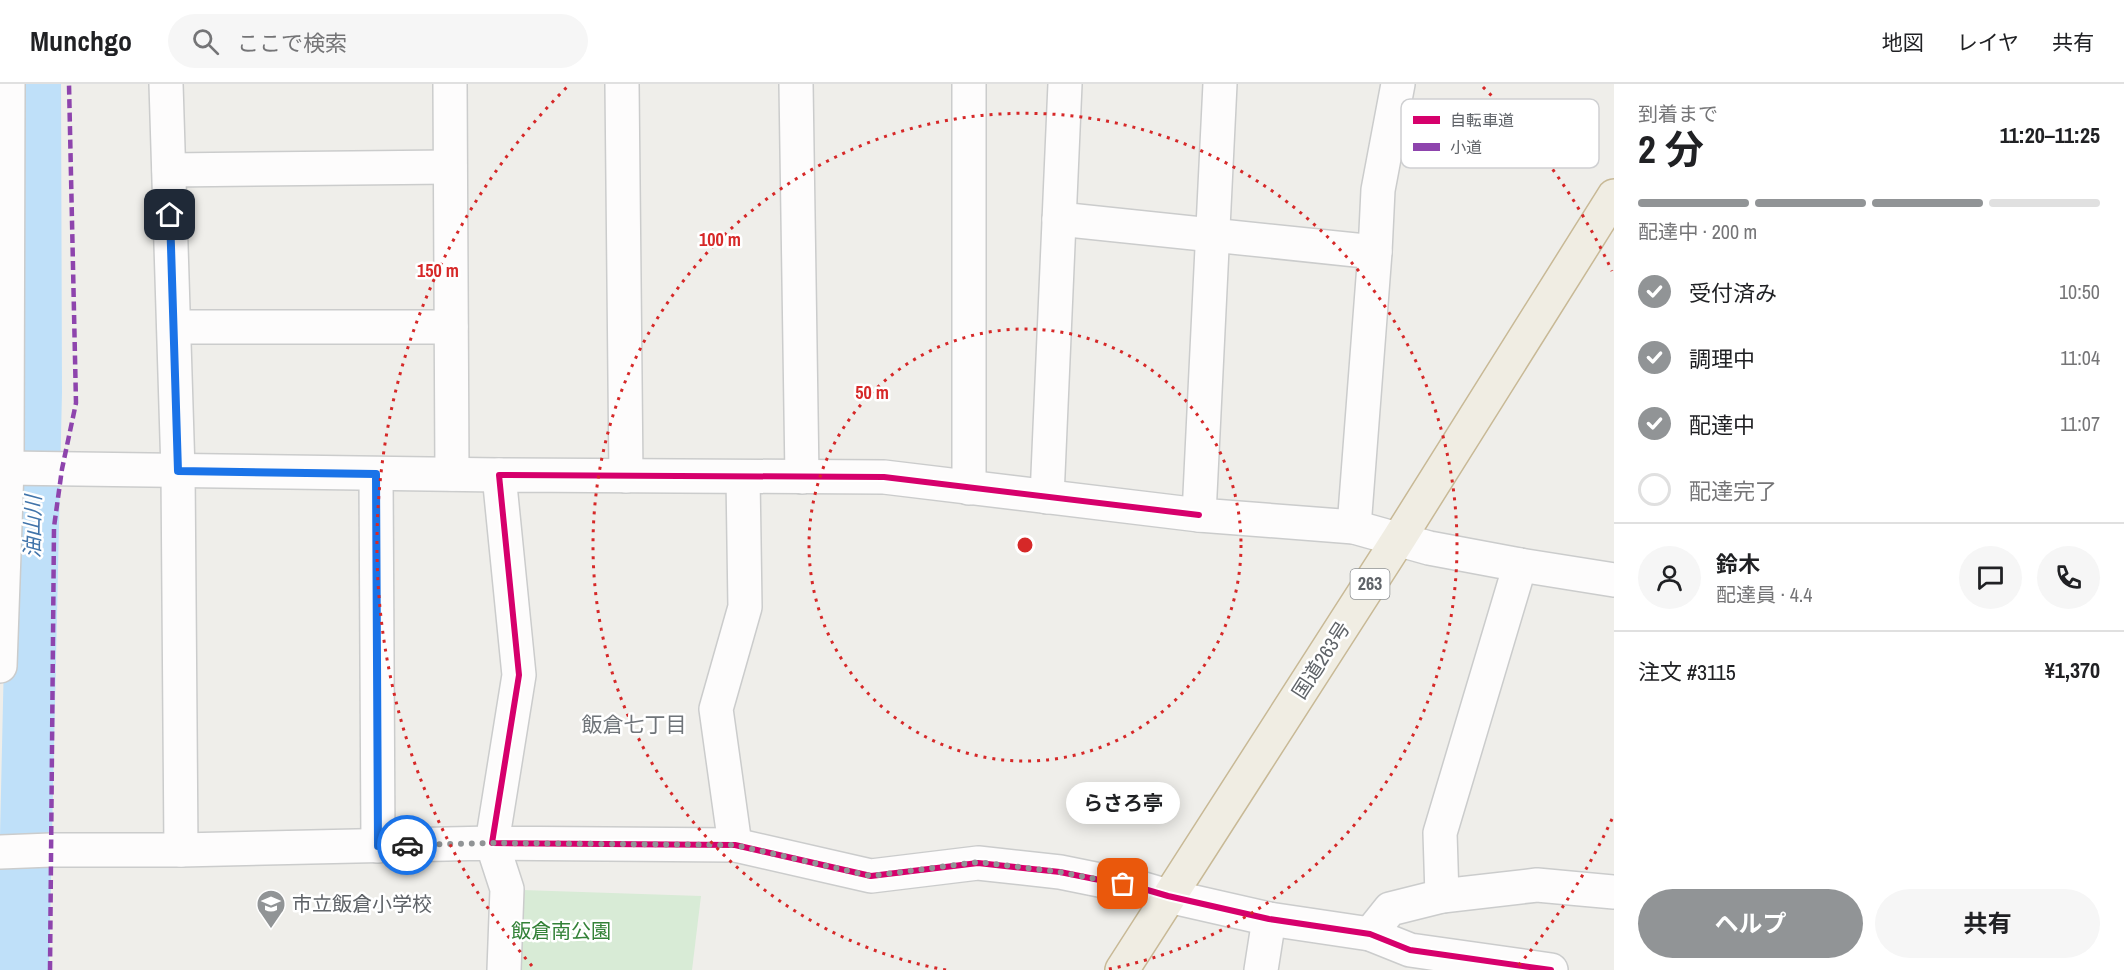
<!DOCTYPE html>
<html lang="ja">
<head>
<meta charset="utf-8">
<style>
  body { margin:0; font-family:"Archivo Narrow","Noto Sans JP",sans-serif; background:#f6f6f6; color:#202124; height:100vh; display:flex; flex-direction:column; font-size:22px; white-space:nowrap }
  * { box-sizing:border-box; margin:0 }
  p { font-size:20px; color:#757577 }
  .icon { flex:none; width:33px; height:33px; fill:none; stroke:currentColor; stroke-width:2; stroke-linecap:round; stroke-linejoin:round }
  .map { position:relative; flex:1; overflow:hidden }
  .sheet { display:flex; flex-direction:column; background:#fff; width:510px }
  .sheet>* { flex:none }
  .pin { position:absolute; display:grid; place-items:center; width:51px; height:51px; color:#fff; margin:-26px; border-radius:12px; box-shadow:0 3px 9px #0006 }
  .courier { position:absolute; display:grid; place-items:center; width:60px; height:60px; margin:-30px; border:4px solid #1a73e8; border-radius:50%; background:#fff; color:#222; box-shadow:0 2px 8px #0007 }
  .bubble { position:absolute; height:42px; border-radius:21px; background:#fff; box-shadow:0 3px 15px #0003; font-size:20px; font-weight:700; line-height:42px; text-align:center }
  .summary em { font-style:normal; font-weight:700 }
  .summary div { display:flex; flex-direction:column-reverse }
  .summary { display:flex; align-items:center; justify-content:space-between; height:102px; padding:0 24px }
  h1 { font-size:39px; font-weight:700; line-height:45px }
  .bar { display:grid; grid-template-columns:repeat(4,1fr); gap:9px 6px; align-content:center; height:72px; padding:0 24px }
  .bar i { height:8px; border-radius:4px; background:#e0e0e0 }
  .bar .current { background:#919496 }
  .bar p { grid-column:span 4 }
  .line { display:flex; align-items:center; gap:15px; padding:0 24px; border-top:2px solid #e0e0e0 }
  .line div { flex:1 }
  .round { display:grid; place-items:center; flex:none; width:63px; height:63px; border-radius:32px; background:#f6f6f6 }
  ol { padding:0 24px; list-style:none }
  li { display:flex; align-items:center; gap:18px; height:66px }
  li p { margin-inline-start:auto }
  li .icon { padding:6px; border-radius:50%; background:#919496; color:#fff; stroke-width:4 }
  li:last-child { color:#757577 }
  li i { width:33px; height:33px; border:3px solid #e0e0e0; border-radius:50% }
  .button { display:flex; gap:12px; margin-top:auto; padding:12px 24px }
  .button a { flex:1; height:69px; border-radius:36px; background:#919496; color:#fff; font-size:24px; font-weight:700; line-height:69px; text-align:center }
  .button a+a { background:#f6f6f6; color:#202124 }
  header { display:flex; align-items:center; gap:36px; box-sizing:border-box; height:84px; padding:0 30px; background:#fff; border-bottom:2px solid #e0e0e0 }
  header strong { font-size:28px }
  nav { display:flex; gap:33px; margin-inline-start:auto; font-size:21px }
  .search { width:420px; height:54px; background:#f6f6f6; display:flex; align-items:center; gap:15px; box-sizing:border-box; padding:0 21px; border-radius:33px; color:#757577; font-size:22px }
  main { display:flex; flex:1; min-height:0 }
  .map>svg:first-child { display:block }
  .green { fill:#d8ebd6 }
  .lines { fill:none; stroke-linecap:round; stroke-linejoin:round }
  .river { stroke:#bfe0f9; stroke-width:52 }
  .minor-casing { stroke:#cbcccc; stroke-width:36 }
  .highway-casing { stroke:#c8b996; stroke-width:36 }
  .minor { stroke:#fdfcfc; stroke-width:33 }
  .highway { stroke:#f0ede3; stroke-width:33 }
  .quiet { stroke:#8e44ad; stroke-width:4.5; stroke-dasharray:9 4.5; stroke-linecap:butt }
  .cycleway-casing { stroke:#fff; stroke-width:10 }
  .cycleway { stroke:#d6006c; stroke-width:6 }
  .done { stroke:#919496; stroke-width:6; stroke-dasharray:0 10.8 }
  .route { stroke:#1a73e8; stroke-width:8 }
  .ring { fill:none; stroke:#d62828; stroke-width:3; stroke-dasharray:3 6 }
  .labels { text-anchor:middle; stroke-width:5; stroke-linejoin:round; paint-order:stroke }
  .shield { fill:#fff; stroke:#8f9295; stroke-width:1.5 }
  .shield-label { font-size:18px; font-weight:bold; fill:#5f6368 }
  .street-label { font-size:20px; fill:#5f6368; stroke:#fff }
  .poi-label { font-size:20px; fill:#5f6368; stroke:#fff; text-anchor:start }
  .park-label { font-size:20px; fill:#348238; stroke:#fff }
  .water-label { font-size:21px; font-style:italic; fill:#4174aa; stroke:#fff }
  .neighbourhood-label { font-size:21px; fill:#70757a; stroke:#fff }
  .key { fill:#fff; stroke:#cfd0d2; stroke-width:1.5 }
  .key-label { font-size:16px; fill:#5f6368 }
  .centre { fill:#d62828; stroke:#fff; stroke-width:3 }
  .ring-label { font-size:18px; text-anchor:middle; font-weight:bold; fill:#d62828; stroke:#fff; stroke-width:5; stroke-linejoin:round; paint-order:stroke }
</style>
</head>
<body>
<header>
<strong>Munchgo</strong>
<div class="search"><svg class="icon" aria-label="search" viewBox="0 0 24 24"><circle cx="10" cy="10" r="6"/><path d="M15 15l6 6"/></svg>ここで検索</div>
<nav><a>地図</a><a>レイヤ</a><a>共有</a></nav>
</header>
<main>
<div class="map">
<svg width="1614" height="886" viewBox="0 0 1614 886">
  <rect width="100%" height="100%" fill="#efeeea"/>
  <polygon class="green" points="522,806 701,812 692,886 519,886"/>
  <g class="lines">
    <polyline class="river" points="23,886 36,308 35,0"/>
    <g class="minor-casing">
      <g id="minor">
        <polyline points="166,0 178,387 181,766"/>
        <polyline points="450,0 452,390"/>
        <polyline points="622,0 626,392"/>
        <polyline points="796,0 802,393"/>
        <polyline points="969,0 969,404"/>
        <polyline points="1220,0 1199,431 1354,443 1429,464 1520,481 1614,496"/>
        <polyline points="169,86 450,83"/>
        <polyline points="1059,135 1375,168"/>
        <polyline points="174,243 451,243"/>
        <polyline points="7,384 499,391"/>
        <polyline points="376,390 378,762"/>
        <polyline points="1047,413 1065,0"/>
        <polyline points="1199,431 884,393 499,391 519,591 492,759 735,761 871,792 978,779 1060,788 1144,805 1168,812 1269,835 1370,850 1410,866 1551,886"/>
        <polyline points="1354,443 1375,168 1378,106 1398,0"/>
        <polyline points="0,582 7,384 8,0"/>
        <polyline points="735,761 716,625 745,523 743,393"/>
        <polyline points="0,768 51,766 181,766 492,759 507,805 504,886"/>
        <polyline points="1442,812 1440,749 1520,481"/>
        <polyline points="1370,850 1390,825 1442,812 1537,801 1614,808"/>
        <polyline points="1261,886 1269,835"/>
      </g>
    </g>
    <g class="highway-casing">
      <polyline id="highway" points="1122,886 1398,456 1614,112"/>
    </g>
    <use href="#minor" class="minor"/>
    <use href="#highway" class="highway"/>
    <polyline class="quiet" points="50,886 54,443 62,385 76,319 69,0"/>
    <g class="cycleway-casing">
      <polyline id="cycleway" points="1199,431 884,393 499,391 519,591 492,759 735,761 871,792 978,779 1060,788 1144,805 1168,812 1269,835 1370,850 1410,866 1551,886"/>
    </g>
    <use href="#cycleway" class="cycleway"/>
  </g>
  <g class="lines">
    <polyline class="done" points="407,761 492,759 735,761 871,792 978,778 1060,788 1123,800"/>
    <polyline class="route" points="170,131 178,387 376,390 378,762 407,761"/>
  </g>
  <g class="ring">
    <circle cx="1025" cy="461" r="216"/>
    <path d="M946 886A432 432 0 1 1 1104 886"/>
    <path d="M1612 735A648 648 0 0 1 1518 882M532 882A648 648 0 0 1 567 3M1483 3A648 648 0 0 1 1612 187"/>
  </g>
  <defs>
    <g id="school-pin" transform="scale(1.5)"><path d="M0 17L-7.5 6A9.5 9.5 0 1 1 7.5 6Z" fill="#919496" stroke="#fff"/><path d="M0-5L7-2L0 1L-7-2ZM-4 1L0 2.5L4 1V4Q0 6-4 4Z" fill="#fff"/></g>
  </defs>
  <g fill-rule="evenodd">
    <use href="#school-pin" x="271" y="820"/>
  </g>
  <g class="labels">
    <rect class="shield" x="1350.5" y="485" width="39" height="30" rx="4.5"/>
    <g class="shield-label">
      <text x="1370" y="506">263</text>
    </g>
    <g class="street-label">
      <text transform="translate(1321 576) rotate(-57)" y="7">国道263号</text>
    </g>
    <g class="poi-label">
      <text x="292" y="827">市立飯倉小学校</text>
    </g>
    <g class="park-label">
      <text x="561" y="854">飯倉南公園</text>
    </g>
    <g class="water-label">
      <text transform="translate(33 443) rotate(-89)" y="7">油山川</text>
    </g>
    <g class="neighbourhood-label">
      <text x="634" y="648">飯倉七丁目</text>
    </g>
  </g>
  <rect x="1401" y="15" width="198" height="69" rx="9" class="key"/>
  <rect x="1413" y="32" width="27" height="8" fill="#d6006c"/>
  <rect x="1413" y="59" width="27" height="8" fill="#8e44ad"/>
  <g class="key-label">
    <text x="1450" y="42">自転車道</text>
    <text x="1450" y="69">小道</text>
  </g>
  <circle cx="1025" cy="461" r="9" class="centre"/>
  <g class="ring-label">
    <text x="720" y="162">100 m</text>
    <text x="438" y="193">150 m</text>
    <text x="872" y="315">50 m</text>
  </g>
</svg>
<div class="pin" style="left:1123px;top:800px;background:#ea580c"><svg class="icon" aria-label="bag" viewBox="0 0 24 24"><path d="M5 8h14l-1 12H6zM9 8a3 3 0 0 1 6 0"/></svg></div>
<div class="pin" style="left:170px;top:131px;background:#1f2937"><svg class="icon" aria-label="home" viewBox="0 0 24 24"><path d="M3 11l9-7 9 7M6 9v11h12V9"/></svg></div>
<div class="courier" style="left:407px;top:761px"><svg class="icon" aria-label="car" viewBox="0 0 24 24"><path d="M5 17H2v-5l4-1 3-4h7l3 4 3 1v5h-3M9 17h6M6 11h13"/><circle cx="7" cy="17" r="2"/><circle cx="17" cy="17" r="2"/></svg></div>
<div class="bubble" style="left:1066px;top:698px;width:114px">らさろ亭</div>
</div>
<section class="sheet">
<div class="summary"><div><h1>2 分</h1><p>到着まで</p></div><em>11:20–11:25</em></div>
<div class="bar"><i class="current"></i><i class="current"></i><i class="current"></i><i></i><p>配達中 · 200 m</p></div>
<ol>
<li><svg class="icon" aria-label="check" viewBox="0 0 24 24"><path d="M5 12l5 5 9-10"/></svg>受付済み<p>10:50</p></li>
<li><svg class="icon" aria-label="check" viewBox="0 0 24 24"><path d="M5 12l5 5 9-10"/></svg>調理中<p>11:04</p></li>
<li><svg class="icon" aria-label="check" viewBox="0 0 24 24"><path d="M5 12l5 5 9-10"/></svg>配達中<p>11:07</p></li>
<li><i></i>配達完了</li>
</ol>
<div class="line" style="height:108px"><a class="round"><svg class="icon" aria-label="person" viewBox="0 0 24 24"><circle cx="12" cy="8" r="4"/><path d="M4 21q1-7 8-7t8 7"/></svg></a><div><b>鈴木</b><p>配達員 · 4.4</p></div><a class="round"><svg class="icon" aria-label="chat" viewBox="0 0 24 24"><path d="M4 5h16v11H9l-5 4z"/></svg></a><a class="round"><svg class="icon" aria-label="phone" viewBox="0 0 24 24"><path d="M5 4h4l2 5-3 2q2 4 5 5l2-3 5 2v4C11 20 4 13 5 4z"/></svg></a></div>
<div class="line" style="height:78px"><div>注文 #3115</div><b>¥1,370</b></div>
<div class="button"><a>ヘルプ</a><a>共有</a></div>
</section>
</main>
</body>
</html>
